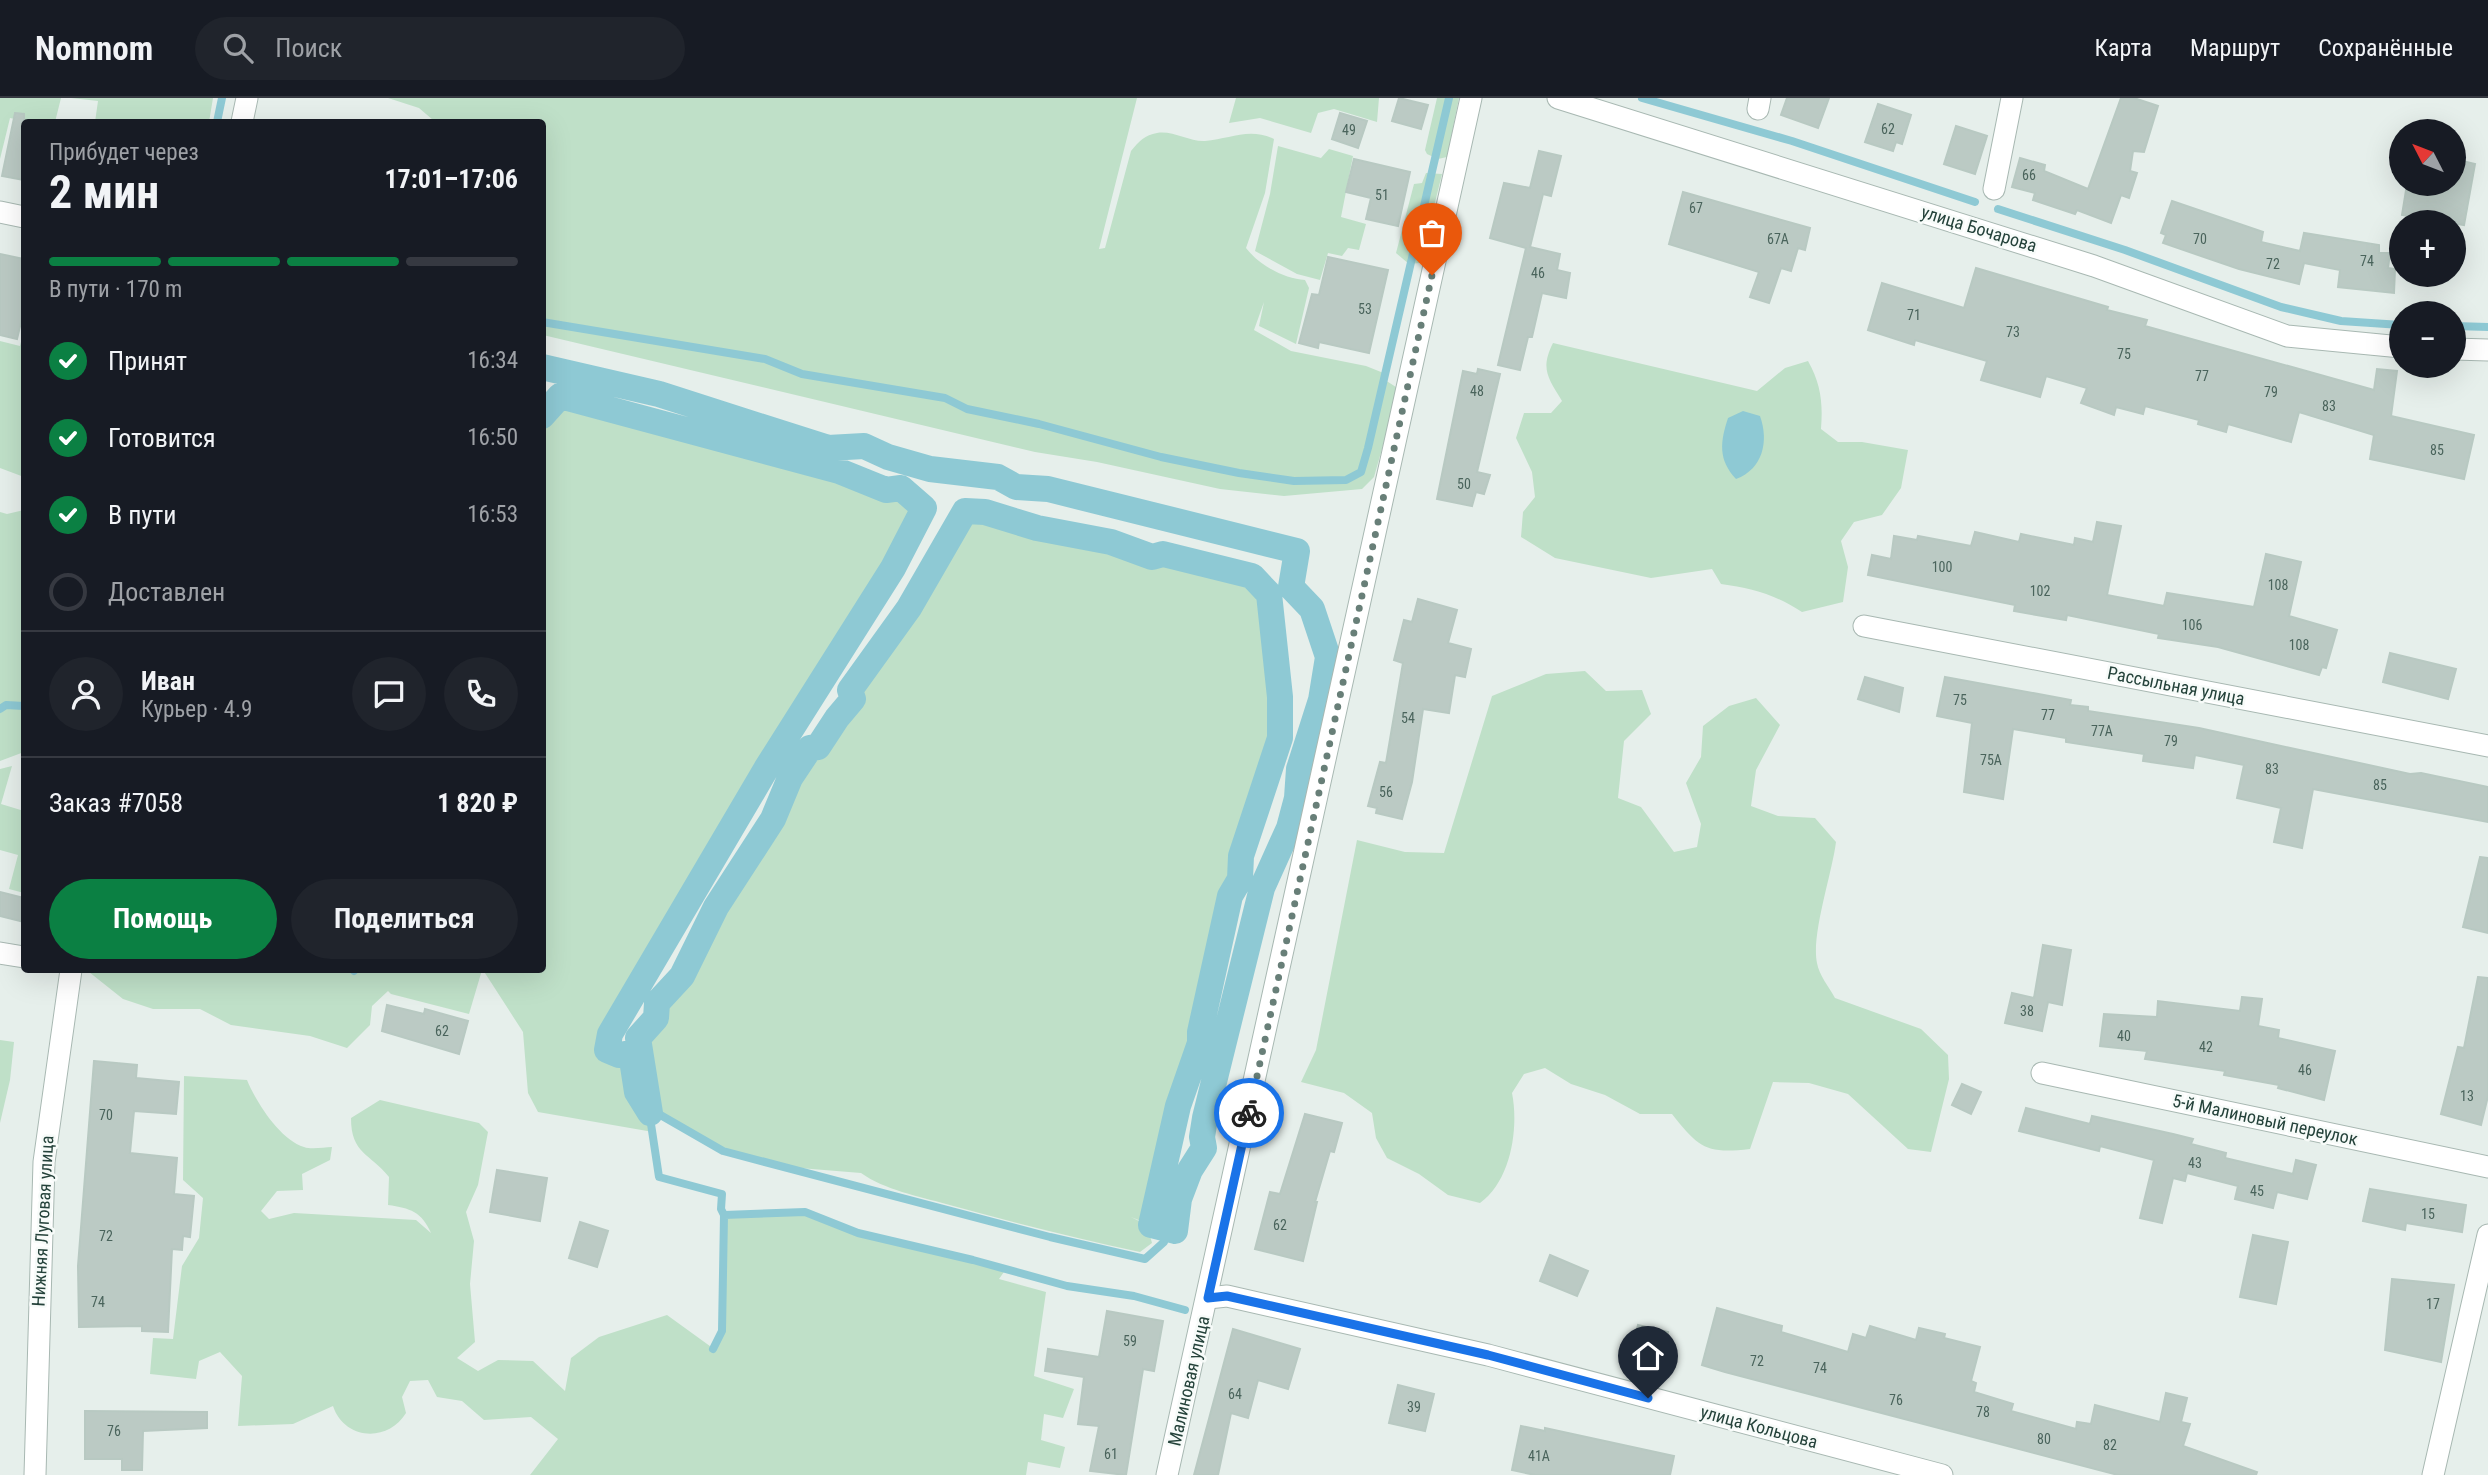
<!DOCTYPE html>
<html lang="ru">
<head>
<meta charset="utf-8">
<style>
  body { margin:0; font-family:"Roboto Condensed",sans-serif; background:#20242c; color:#f1f3f6; height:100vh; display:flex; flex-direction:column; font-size:26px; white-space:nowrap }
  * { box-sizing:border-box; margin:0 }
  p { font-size:23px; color:#9ea1a6 }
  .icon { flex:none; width:38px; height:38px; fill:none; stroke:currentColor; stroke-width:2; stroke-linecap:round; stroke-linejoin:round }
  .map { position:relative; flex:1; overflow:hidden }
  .drawer { position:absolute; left:21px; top:21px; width:525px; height:854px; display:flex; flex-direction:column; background:#171b24; border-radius:7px; box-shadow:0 7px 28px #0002 }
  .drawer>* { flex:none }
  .needle { width:46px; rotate:312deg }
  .fabs { position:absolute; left:2389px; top:21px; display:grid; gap:14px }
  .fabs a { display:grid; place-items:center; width:77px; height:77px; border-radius:50%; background:#171b24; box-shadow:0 7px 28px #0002; font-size:35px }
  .pin { position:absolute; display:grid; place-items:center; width:60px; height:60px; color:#fff; margin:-72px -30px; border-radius:50% 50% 50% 0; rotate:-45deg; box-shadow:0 0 7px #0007 }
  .pin .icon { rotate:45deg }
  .courier { position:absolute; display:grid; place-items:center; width:70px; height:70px; margin:-35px; border:5px solid #1a73e8; border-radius:50%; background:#fff; color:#222; box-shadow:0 2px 9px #0007 }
  .summary em { font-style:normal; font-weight:700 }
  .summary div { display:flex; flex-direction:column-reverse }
  .summary { display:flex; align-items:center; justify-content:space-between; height:119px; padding:0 28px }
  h1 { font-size:46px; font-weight:700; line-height:52px }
  .bar { display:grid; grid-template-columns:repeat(4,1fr); gap:10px 7px; align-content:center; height:84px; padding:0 28px }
  .bar i { height:9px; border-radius:5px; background:#363941 }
  .bar .current { background:#0b8043 }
  .bar p { grid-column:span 4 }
  .line { display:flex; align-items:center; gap:18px; padding:0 28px; border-top:2px solid #363941 }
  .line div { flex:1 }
  .round { display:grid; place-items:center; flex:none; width:74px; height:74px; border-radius:37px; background:#20242c }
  ol { padding:0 28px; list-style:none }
  li { display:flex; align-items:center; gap:21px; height:77px }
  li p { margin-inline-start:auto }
  li .icon { padding:7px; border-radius:50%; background:#0b8043; color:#fff; stroke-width:4 }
  li:last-child { color:#9ea1a6 }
  li i { width:38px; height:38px; border:4px solid #363941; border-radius:50% }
  .button { display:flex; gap:14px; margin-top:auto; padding:14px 28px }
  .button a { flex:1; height:80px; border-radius:42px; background:#0b8043; color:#fff; font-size:28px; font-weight:700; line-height:80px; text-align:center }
  .button a+a { background:#20242c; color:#f1f3f6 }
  header { display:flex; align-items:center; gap:42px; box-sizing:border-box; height:98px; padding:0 35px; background:#171b24; border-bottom:2px solid #363941 }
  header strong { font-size:33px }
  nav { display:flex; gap:38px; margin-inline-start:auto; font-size:24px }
  .search { width:490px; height:63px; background:#20242c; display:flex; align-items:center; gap:18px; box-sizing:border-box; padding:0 24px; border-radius:38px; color:#9ea1a6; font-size:26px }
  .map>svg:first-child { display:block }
  .green { fill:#bfe0c8 }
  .water { fill:#8ec9d4 }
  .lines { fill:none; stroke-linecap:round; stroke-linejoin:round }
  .stream { stroke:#8ec9d4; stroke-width:8 }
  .canal { stroke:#8ec9d4; stroke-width:26 }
  .building { fill:#bbcac4; stroke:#b8c9c2; stroke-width:2 }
  .minor-casing { stroke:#a8b8b2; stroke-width:23 }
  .minor { stroke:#fff; stroke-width:21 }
  .done { stroke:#687f78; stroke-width:7; stroke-dasharray:0 12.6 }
  .route { stroke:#1a73e8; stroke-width:9 }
  .labels { text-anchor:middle; stroke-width:5; stroke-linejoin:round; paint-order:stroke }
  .number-label { font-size:14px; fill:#4a645c }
  .street-label { font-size:18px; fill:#24423a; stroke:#f7fbf9 }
</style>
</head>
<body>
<header>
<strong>Nomnom</strong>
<div class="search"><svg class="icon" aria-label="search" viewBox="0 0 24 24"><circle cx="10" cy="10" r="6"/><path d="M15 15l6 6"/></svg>Поиск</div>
<nav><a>Карта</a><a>Маршрут</a><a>Сохранённые</a></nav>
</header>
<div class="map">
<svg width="2488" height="1377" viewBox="0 0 2488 1377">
  <rect width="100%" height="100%" fill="#e6efeb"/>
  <g class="green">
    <polygon points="0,0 61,0 55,24 29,24 10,20 0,61"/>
    <polygon points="71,0 213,0 209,24 95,24 98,3"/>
    <path d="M388,0H1137L1099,151L1105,150L1131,53C1139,43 1145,37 1157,35C1172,32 1190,44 1205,43C1230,41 1249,29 1274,41L1265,95L1246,150C1259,167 1284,181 1305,182L1309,190L1296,246L1259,228L1264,204L1254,232L1291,253L1366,268L1386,276L1385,282L1399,291L1374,379L1362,391L1284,398L1220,391L1097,364L1035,354L543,237L542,24H432L433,22L419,10Z"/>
    <polygon points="1236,0 1379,0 1377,24 1334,11 1318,15 1311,35 1260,20 1229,25"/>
    <polygon points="1437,0 1459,0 1447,59 1438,61 1427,56 1425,52"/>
    <polygon points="1278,48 1321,60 1329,51 1353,58 1341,119 1366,126 1359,152 1348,150 1342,158 1328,155 1320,182 1297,176 1255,153 1270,96"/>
    <polygon points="1426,75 1442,76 1420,165 1409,166 1396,155 1414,86 1422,85"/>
    <polygon points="24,231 24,379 0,370 0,243 20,248"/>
    <path d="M1553,245L1757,293L1785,270L1808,263C1821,286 1823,305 1821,331L1838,344H1862L1908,352L1901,390L1882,417L1854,424L1841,443L1848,469L1843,504L1802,514C1776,497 1752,490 1721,486L1712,471L1651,480L1555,460L1521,439L1523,414L1535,399L1532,374L1516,340L1524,315H1551L1562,303C1548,280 1540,271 1553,245Z"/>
    <polygon points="560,298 839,373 886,392 901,390 924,410 893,470 766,671 610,936 607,952 619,957 631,955 637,994 650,1015 653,1034 538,1014 528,995 523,934 483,872 542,872 542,318"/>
    <polygon points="24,412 24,654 0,663 0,414 7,416"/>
    <path d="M965,413L985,414L1037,430L1111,444L1152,459L1163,456L1252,478L1269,496L1280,599V640L1241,758L1240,781L1230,798L1200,934V945L1178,1008L1151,1127L1131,1119L1147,1127L1152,1145L1140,1154C1075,1140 1011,1124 946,1106C918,1098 885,1092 861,1075L775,1068L723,1053L649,1007L638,940L656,920L657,905L682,878L716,809L773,721L790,680L810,650L819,649L837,620L853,601L850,592L909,510Z"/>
    <path d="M1585,573L1606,593L1642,592L1651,616L1624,643L1618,700L1641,709L1674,754L1697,749L1701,726L1686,685L1701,659L1703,628L1729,608L1756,600L1780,627L1756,672L1751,708L1778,718L1815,720L1836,744C1832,776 1811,837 1817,865C1819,877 1829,889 1835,900L1921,931L1948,957L1949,981L1931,1054L1908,1051L1848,996L1809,985L1773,984L1750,1051C1706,1056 1699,1050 1672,1016H1640L1605,997L1571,986L1545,970L1524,976L1512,995C1519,1030 1511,1083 1480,1105L1448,1097L1419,1076L1387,1060L1376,1040L1372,1015L1344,995L1301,984L1316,952L1357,742L1405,754L1444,755L1492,598L1546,576Z"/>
    <polygon points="12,668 1,706 24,713 24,795 9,791 18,757 0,752 0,671"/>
    <polygon points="90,872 482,872 469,916 391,896 388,893 372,908 370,927 347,950 310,938 231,927 200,911 153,911 123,901 89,874"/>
    <polygon points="0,942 14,944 10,982 0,1025"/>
    <path d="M184,978L247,982C256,1004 280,1042 304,1049C312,1052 324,1049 332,1049L330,1062L302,1076L303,1092L277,1093L261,1113L269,1121L294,1115L416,1122L431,1135C422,1114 410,1110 388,1107L389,1079C370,1055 351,1056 351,1020L380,1002L479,1025L488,1034L478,1087L466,1114L474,1143L470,1186L475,1244L457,1260L478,1273L498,1262L533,1263L565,1293L571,1260L599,1239L667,1217L714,1251L723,1233L724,1117L805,1114L858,1135L1006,1171L999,1181L1046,1194L1034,1278L1074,1291L1063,1320L1044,1316L1041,1342L1065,1349L1060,1370L1028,1364L1026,1377H530L558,1341L531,1319L484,1322L462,1303L437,1299L428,1282L410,1283L402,1299L406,1315C388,1345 344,1342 333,1308L293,1326L238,1328L242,1278L220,1254L199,1263L196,1281L150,1276L153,1240L173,1241L182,1168L199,1140L203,1100L183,1082Z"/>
  </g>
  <path class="water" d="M1743,313L1760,318C1769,343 1763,371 1736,381C1718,362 1720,344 1728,320Z"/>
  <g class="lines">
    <g class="stream">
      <polyline points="1642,0 1792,43 1975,104"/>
      <polyline points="217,24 222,0"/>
      <polyline points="1998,111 2125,152 2281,209 2341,223 2401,227"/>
      <polyline points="542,224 765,261 802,276 945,300 967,311 1039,326 1161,359 1239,375 1294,383 1346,382 1361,374 1368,350 1449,0"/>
      <polyline points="2454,228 2488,229"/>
      <polyline points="0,611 6,607 24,608"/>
      <polyline points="354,873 355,872"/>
      <polyline points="638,940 659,1079 722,1096 721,1111 724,1117"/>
      <polyline points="650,1011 723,1053 1050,1139 1145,1161 1164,1144 1170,1121"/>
      <polyline points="713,1251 722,1233 724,1117 805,1114 858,1135 973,1162 1067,1188 1134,1198 1185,1212"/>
    </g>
    <polyline class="canal" points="542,269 659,296 828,350 864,348 888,359 930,371 998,379 1016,389 1048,391 1297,453 1291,489 1312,511 1328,559 1321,602 1299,671 1297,700 1289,730 1262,790 1205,1020 1202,1039 1204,1050 1190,1072 1179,1101 1175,1133 1151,1127 1178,1008 1200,945 1200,934 1230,798 1240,781 1241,758 1280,640 1280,599 1269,496 1252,478 1163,456 1152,459 1111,444 1037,430 985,414 965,413 909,510 850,592 853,601 837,620 818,649 810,650 790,680 773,721 716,809 682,878 657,905 656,920 638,940 650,1015 637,994 631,955 619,957 607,952 610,936 766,671 893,470 924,410 901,390 886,392 839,373 560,298 542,318"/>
  </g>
  <g class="building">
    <polygon points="1399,0 1428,7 1421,31 1392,23"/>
    <polygon points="1787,0 1829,0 1818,30 1781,17"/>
    <polygon points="2121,0 2134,0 2158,8 2144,54 2133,53 2130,73 2137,75 2129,100 2121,97 2111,125 2077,112 2075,116 2033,102 2035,95 2012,89 2020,60 2045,67 2044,73 2088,91"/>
    <polygon points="1878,6 1911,17 1902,46 1896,44 1893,53 1865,44"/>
    <polygon points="15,15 24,16 24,82 2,78"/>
    <polygon points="1340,15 1367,23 1358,50 1332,41"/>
    <polygon points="1956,28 1987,38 1975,76 1944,66"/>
    <polygon points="1539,53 1561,58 1551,98 1543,96 1530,149 1560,156 1557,172 1570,175 1566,200 1542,195 1532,239 1528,239 1520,272 1498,267 1526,150 1490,140 1504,85 1530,90"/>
    <polygon points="1354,61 1410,74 1398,128 1366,121 1371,100 1346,94"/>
    <polygon points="2454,61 2475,66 2464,127 2402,117 2407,86 2434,89 2435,86 2454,86"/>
    <polygon points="1683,94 1810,130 1805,152 1798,150 1791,173 1781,170 1769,205 1750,199 1759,174 1669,146"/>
    <polygon points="2172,103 2263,134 2261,144 2300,153 2304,135 2379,147 2379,155 2390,155 2388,170 2395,171 2394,195 2338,189 2340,172 2304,165 2299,186 2239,171 2163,145 2166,137 2161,135"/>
    <polygon points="0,156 24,161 24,212 17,241 0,237"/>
    <polygon points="1328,159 1388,172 1369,255 1319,244 1318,250 1299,245 1312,196 1319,197"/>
    <polygon points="1976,170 2108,209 2107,212 2147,222 2145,228 2374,292 2377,271 2397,273 2391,318 2474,337 2464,381 2370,361 2374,337 2299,314 2291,344 2228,326 2226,334 2198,326 2199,322 2145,308 2143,316 2116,309 2114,317 2081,305 2087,290 2046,278 2040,299 1981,282 1987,263 1915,242 1914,247 1868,232 1882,185 1964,210"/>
    <polygon points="1478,271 1500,276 1477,374 1490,377 1484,396 1476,394 1472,408 1437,401 1463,273 1477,276"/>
    <polygon points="2097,424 2121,428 2107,497 2164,508 2167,495 2254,509 2266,456 2301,464 2289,518 2337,532 2326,570 2322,569 2319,577 2218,549 2158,540 2159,536 2067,517 2066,522 2014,513 2015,507 1868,477 1872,457 1891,461 1894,438 1917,442 1918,438 1971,448 1975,434 2019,444 2021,436 2074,447 2075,440 2093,444"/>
    <polygon points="1418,501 1457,512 1448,545 1471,551 1465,579 1455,577 1449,615 1423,611 1412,684 1402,721 1376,715 1377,710 1368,708 1380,664 1386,665 1403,565 1394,562 1404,522 1412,524"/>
    <polygon points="2390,555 2456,571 2448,601 2383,584"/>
    <polygon points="1865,579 1903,590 1899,614 1858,601"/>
    <polygon points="1945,579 2071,602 2070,607 2088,609 2088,613 2199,630 2410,676 2421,675 2488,689 2488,724 2313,691 2302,750 2274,744 2281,710 2237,700 2244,667 2195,657 2193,670 2143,663 2144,656 2066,644 2066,640 2013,631 2003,701 1964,694 1972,625 1937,618"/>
    <polygon points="2480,759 2488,760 2488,835 2463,829"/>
    <polygon points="0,794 24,800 24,824 0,818"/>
    <polygon points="2043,847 2071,852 2062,907 2048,904 2042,933 2005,925 2012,895 2034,900"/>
    <polygon points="2478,879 2488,880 2488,998 2481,1027 2441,1016 2458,949 2464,950"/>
    <polygon points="2242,899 2262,901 2258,928 2279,932 2278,940 2335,953 2324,1002 2278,990 2279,987 2224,977 2225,973 2145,961 2147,953 2100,948 2104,916 2157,919 2158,903 2240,913"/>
    <polygon points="387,907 424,916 425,911 468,923 459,956 382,933"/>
    <polygon points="94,963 137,967 136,980 179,984 176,1016 134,1013 130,1055 177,1060 174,1096 194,1098 190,1139 183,1138 182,1152 172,1151 168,1234 142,1233 142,1228 79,1229 78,1168"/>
    <polygon points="1962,986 1981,994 1971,1016 1952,1007"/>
    <polygon points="2026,1010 2090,1026 2092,1018 2173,1036 2193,1041 2191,1046 2226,1055 2225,1060 2293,1076 2296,1062 2316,1067 2307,1101 2277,1094 2273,1110 2235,1101 2238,1088 2187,1075 2185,1083 2173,1080 2162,1125 2140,1120 2154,1062 2100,1048 2099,1053 2019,1033"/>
    <polygon points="1305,1016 1342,1025 1334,1054 1330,1053 1315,1104 1317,1104 1303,1163 1255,1151 1270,1094 1280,1096"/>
    <polygon points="497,1072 547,1080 540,1123 490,1114"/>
    <polygon points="2370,1091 2466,1107 2462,1134 2406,1125 2405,1132 2363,1123"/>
    <polygon points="580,1124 608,1133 597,1169 569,1160"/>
    <polygon points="2253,1137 2288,1144 2276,1206 2240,1199"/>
    <polygon points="1550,1157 1588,1173 1577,1198 1540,1183"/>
    <polygon points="2392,1181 2454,1187 2441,1264 2385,1252"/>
    <polygon points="1717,1210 1782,1228 1781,1234 1848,1254 1853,1236 1866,1240 1870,1228 1916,1242 1919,1230 1945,1236 1944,1240 1980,1249 1971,1283 1976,1285 1974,1294 2013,1306 2011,1313 2076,1331 2077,1324 2091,1326 2095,1307 2160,1324 2166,1295 2187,1300 2181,1324 2190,1326 2183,1348 2257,1374 2256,1377 2118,1377 1725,1274 1702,1267"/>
    <polygon points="1107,1213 1163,1223 1154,1273 1143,1271 1126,1377 1090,1373 1099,1328 1078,1326 1084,1279 1045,1273 1048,1251 1099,1259"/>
    <polygon points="1638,1227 1668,1234 1663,1258 1632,1251"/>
    <polygon points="1233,1231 1300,1251 1288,1291 1258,1282 1248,1320 1231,1315 1218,1377 1194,1377"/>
    <polygon points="1398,1287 1434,1296 1425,1333 1389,1325"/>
    <polygon points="85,1313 207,1314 207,1330 143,1333 142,1372 122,1372 122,1361 85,1361"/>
    <polygon points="1521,1328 1545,1333 1545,1330 1674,1358 1670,1377 1535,1377 1512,1372"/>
  </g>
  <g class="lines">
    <g class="minor-casing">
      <g id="minor">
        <polyline points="1558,0 2094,168 2287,238 2401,249"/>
        <polyline points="1758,11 1760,0"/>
        <polyline points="242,24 247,0"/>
        <polyline points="1994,91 2012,0"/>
        <polyline points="0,114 24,119"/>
        <polyline points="2454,251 2488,252"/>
        <polyline points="1864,528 2488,648"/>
        <polyline points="0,855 24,859"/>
        <polyline points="2042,975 2488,1069"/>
        <polyline points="1208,1200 1227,1198 1488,1257 1942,1377"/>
        <polyline points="35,1377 44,1064 71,872"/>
        <polyline points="1167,1377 1471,0"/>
        <polyline points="2433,1377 2488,1137"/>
      </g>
    </g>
    <use href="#minor" class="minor"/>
  </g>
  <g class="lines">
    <polyline class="done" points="1249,1015 1432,177"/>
    <polyline class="route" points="1249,1015 1208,1200 1227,1198 1488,1257 1648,1300"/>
  </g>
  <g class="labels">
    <g class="number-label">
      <text x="1888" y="36">62</text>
      <text x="1349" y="37">49</text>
      <text x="2029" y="82">66</text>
      <text x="1382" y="102">51</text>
      <text x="1696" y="115">67</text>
      <text x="1778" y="146">67А</text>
      <text x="2200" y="146">70</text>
      <text x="2367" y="168">74</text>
      <text x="2273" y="171">72</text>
      <text x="1538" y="180">46</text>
      <text x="1365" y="216">53</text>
      <text x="1914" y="222">71</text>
      <text x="2013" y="239">73</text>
      <text x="2124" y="261">75</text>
      <text x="2202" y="283">77</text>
      <text x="1477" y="298">48</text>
      <text x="2271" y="299">79</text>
      <text x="2329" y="313">83</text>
      <text x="2437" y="357">85</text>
      <text x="1464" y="391">50</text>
      <text x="1942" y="474">100</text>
      <text x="2278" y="492">108</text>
      <text x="2040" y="498">102</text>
      <text x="2192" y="532">106</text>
      <text x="2299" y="552">108</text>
      <text x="1960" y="607">75</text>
      <text x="2048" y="622">77</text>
      <text x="1408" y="625">54</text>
      <text x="2102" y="638">77А</text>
      <text x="2171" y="648">79</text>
      <text x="1991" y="667">75А</text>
      <text x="2272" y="676">83</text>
      <text x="2380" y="692">85</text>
      <text x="1386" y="699">56</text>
      <text x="2027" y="918">38</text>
      <text x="442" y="938">62</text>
      <text x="2124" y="943">40</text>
      <text x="2206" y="954">42</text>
      <text x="2305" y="977">46</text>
      <text x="2467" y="1003">13</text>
      <text x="106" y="1022">70</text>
      <text x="2195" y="1070">43</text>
      <text x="2257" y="1098">45</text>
      <text x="2428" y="1121">15</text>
      <text x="1280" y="1132">62</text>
      <text x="106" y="1143">72</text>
      <text x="98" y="1209">74</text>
      <text x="2433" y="1211">17</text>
      <text x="1130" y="1248">59</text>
      <text x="1757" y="1268">72</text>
      <text x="1820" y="1275">74</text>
      <text x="1235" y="1301">64</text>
      <text x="1896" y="1307">76</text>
      <text x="1414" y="1314">39</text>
      <text x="1983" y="1319">78</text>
      <text x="114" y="1338">76</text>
      <text x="2044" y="1346">80</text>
      <text x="2110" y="1352">82</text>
      <text x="1111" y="1361">61</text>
      <text x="1539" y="1363">41А</text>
    </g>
    <g class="street-label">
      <text transform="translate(1979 131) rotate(17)" y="6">улица Бочарова</text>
      <text transform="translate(2176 588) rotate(11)" y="6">Рассыльная улица</text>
      <text transform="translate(2265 1022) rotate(12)" y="6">5-й Малиновый переулок</text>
      <text transform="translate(43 1123) rotate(-87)" y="6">Нижняя Луговая улица</text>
      <text transform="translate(1189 1283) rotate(-77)" y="6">Малиновая улица</text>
      <text transform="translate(1759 1329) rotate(15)" y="6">улица Кольцова</text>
    </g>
  </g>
</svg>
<div class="fabs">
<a><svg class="needle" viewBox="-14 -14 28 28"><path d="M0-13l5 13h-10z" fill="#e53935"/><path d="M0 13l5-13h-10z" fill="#9ea1a6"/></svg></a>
<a>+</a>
<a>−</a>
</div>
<div class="pin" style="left:1432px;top:177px;background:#ea580c"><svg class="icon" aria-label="bag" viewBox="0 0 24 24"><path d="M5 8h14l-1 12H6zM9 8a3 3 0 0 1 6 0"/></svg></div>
<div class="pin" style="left:1648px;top:1300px;background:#1f2937"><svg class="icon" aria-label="home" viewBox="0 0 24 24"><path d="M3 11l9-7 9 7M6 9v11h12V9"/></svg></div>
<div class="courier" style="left:1249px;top:1015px"><svg class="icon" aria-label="bike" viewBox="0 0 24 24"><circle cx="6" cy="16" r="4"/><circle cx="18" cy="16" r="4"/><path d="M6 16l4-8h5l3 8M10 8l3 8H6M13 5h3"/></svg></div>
<section class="drawer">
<div class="summary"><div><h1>2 мин</h1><p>Прибудет через</p></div><em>17:01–17:06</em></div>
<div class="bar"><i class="current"></i><i class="current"></i><i class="current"></i><i></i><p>В пути · 170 m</p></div>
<ol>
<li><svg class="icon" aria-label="check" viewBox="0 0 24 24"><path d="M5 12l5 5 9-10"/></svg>Принят<p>16:34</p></li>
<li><svg class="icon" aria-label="check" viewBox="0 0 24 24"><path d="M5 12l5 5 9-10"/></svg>Готовится<p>16:50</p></li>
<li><svg class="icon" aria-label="check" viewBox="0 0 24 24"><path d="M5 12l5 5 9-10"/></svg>В пути<p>16:53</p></li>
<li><i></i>Доставлен</li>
</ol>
<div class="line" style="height:126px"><a class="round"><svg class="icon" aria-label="person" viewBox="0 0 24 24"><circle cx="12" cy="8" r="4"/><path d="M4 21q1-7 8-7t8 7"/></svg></a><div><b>Иван</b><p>Курьер · 4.9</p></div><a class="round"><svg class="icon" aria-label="chat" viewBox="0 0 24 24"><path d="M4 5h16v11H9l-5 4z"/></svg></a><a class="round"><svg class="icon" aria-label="phone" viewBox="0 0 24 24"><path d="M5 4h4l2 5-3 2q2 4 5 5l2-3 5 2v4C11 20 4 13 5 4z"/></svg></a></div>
<div class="line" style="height:91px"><div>Заказ #7058</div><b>1 820 ₽</b></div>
<div class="button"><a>Помощь</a><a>Поделиться</a></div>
</section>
</div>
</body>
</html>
